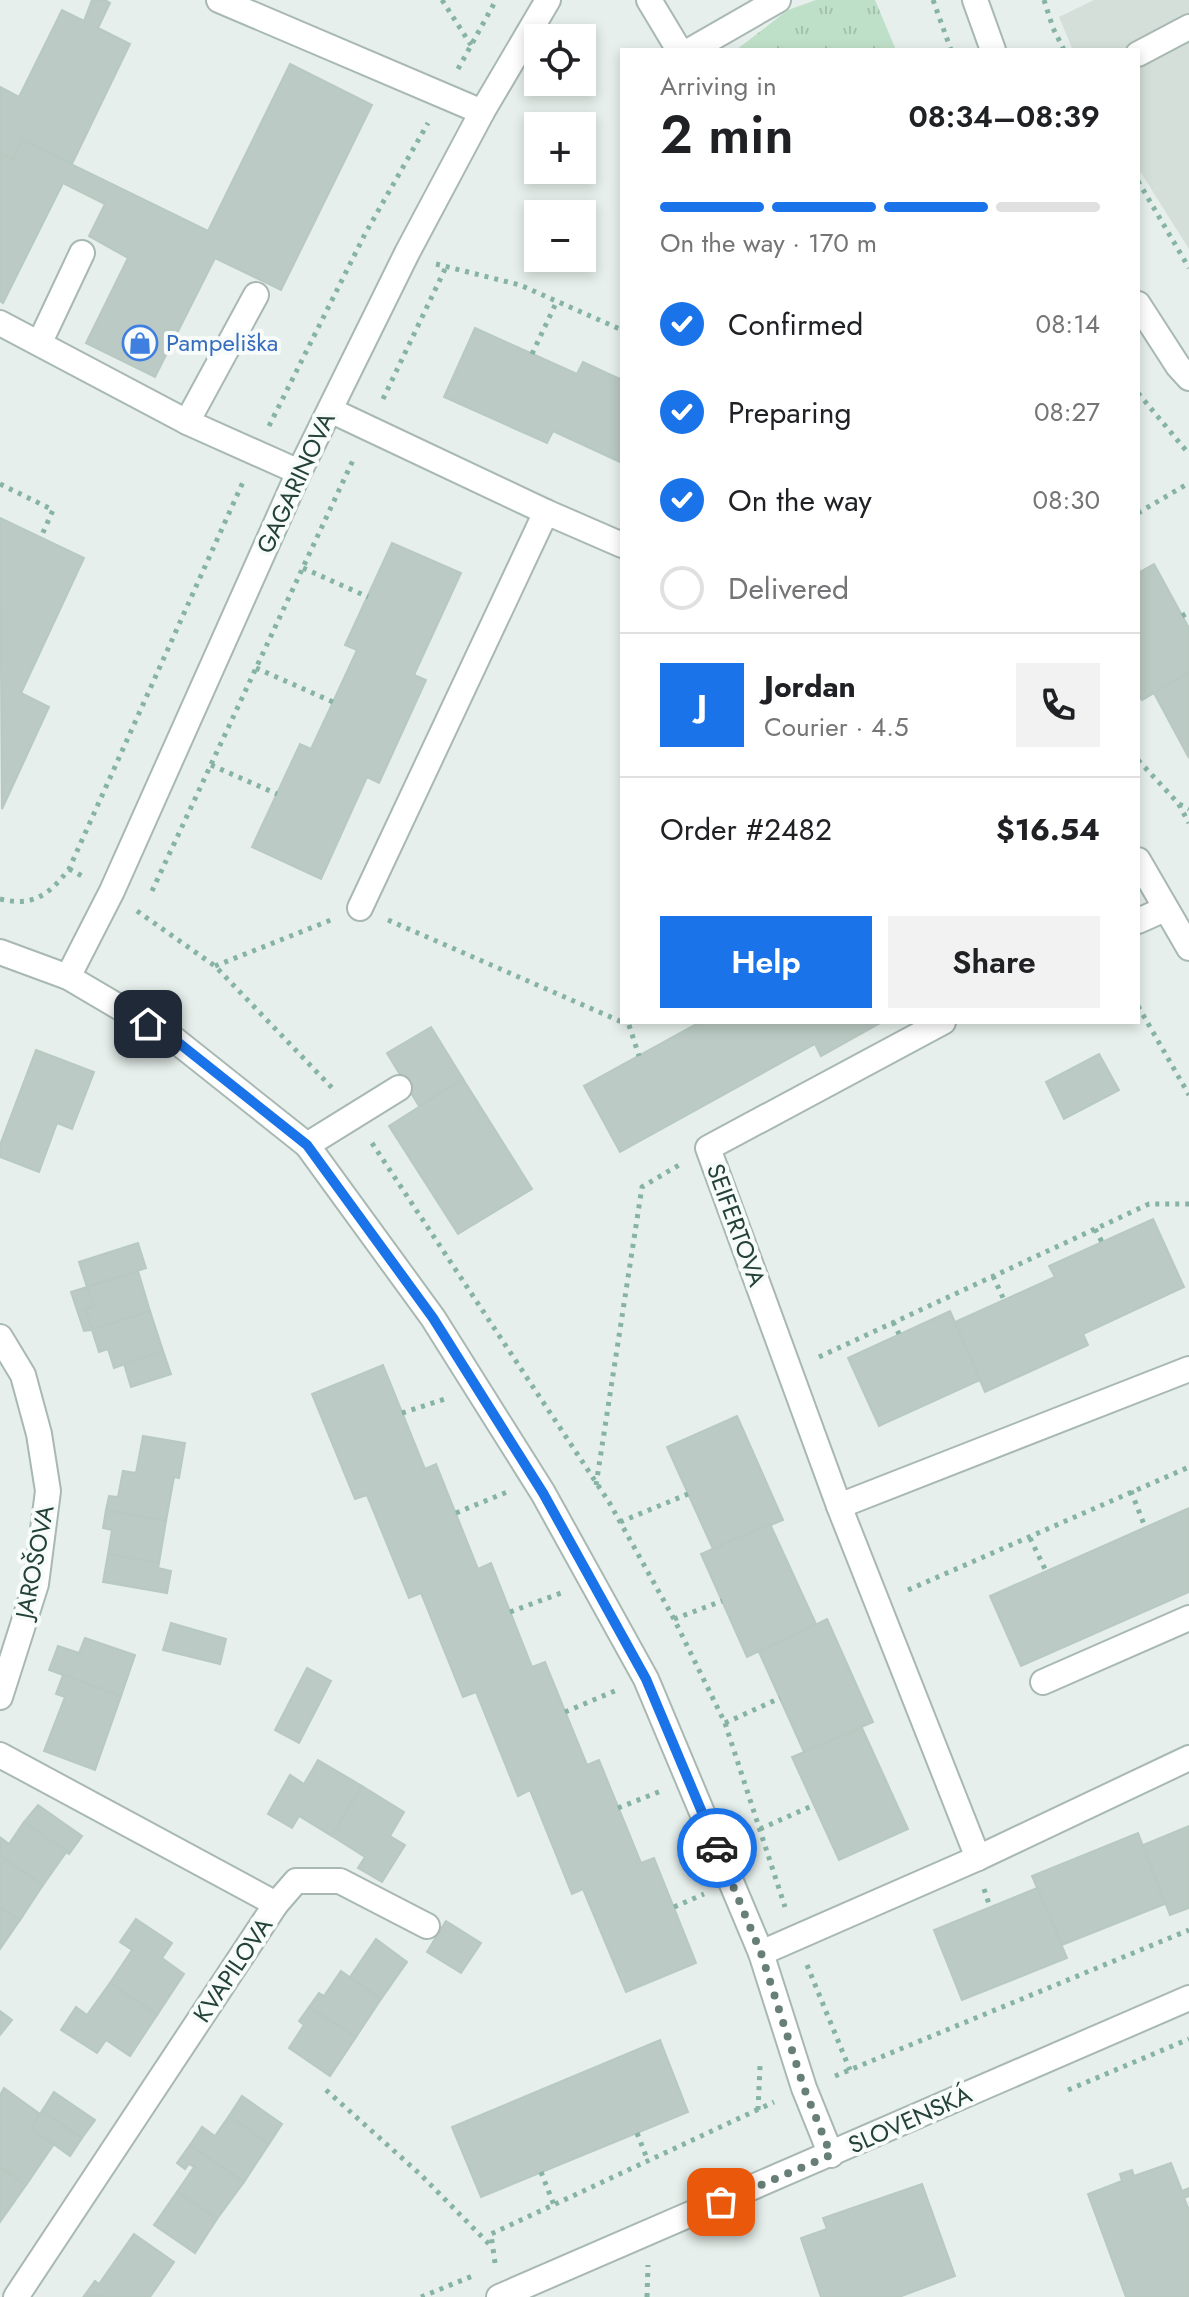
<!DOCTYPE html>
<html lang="en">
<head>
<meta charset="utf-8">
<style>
  body { margin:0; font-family:Jost,sans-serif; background:#f2f2f2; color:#202124; height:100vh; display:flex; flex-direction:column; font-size:30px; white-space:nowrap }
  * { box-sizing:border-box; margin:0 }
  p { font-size:26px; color:#757577 }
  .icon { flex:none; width:44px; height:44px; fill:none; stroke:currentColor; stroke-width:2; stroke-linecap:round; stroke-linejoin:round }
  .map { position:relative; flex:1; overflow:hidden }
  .drawer { position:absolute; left:620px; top:48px; width:520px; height:976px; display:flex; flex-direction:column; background:#fff; border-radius:0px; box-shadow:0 4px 12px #0003 }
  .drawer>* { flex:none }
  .tools { position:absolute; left:524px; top:24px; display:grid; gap:16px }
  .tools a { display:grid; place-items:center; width:72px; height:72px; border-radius:0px; background:#fff; box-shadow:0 4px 12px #0003; font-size:40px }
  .pin { position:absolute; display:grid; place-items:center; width:68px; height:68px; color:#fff; margin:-34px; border-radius:16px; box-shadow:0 4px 12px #0006 }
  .courier { position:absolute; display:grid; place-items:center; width:80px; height:80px; margin:-40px; border:6px solid #1a73e8; border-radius:50%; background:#fff; color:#222; box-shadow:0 2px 10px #0007 }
  .overview em { font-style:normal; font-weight:600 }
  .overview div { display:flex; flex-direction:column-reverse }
  .overview { display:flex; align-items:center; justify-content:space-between; height:136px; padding:0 40px }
  h1 { font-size:52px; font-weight:600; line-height:60px }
  .bar { display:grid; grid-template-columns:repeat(4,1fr); gap:12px 8px; align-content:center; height:96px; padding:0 40px }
  .bar i { height:10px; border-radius:6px; background:#e0e0e0 }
  .bar .active { background:#1a73e8 }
  .bar p { grid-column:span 4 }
  .line { display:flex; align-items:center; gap:20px; padding:0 40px; border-top:2px solid #e0e0e0 }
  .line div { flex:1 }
  .round { display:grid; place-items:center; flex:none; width:84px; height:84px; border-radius:0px; background:#f2f2f2 }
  ol { padding:0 40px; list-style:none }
  li { display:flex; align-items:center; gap:24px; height:88px }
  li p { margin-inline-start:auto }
  li .icon { padding:8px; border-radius:50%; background:#1a73e8; color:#fff; stroke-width:4 }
  li:last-child { color:#757577 }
  li i { width:44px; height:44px; border:4px solid #e0e0e0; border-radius:50% }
  .action { display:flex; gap:16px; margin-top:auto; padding:16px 40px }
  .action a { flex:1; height:92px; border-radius:0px; background:#1a73e8; color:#fff; font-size:32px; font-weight:600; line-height:92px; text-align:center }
  .action a+a { background:#f2f2f2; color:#202124 }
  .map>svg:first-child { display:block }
  .built { fill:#d4dfda }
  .grass { fill:url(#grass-tufts) }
  .building { fill:#bbcac4; stroke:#b8c9c2; stroke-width:2 }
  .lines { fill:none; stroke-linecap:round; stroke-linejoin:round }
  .lane-casing { stroke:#a8b8b2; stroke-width:28 }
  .street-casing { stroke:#a8b8b2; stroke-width:28 }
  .path { stroke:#86b3a5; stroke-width:5; stroke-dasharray:4 6; stroke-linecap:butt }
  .lane { stroke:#fff; stroke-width:24 }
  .street { stroke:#fff; stroke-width:24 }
  .done { stroke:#687f78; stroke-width:8; stroke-dasharray:0 14.4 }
  .route { stroke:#1a73e8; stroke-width:10 }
  .labels { text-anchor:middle; stroke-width:8; stroke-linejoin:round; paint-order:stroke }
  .shop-label { font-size:24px; fill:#366cbe; stroke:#f7fbf9; text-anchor:start }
  .street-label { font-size:24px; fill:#24423a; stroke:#f7fbf9 }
</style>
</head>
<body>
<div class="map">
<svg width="1189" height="2297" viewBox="0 0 1189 2297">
  <defs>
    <pattern id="grass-tufts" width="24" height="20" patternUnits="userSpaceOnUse" patternTransform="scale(2)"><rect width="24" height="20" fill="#bfe0c8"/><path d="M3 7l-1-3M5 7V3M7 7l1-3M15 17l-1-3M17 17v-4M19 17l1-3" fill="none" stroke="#a4c1ad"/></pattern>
  </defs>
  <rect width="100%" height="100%" fill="#e6efeb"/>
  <polygon class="built" points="1094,0 1189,0 1189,249 1138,168 1138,50 1073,50 1059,17"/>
  <polygon class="grass" points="816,0 875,0 896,50 736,50 788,10"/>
  <g class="building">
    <polygon points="92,0 105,0 110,3 98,28 130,44 72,164 22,140 13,159 0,153 0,87 19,97 62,10 84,21"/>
    <polygon points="290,64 372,105 281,290 215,258 155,377 86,343 128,258 89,236 105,204 63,183 3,303 0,301 0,153 13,159 22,140 208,231"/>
    <polygon points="475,328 577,374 583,362 622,380 622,463 553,431 547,443 444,397"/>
    <polygon points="0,518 84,558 21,693 49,707 2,809"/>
    <polygon points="392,543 461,573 414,675 426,680 379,783 367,777 321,879 252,847 300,744 311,749 333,702 357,650 345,645"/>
    <polygon points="1154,564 1189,628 1189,672 1142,700 1138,693 1138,573"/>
    <polygon points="1189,672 1189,758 1154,693"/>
    <polygon points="700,1022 882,1022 821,1056 815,1044 620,1152 584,1086"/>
    <polygon points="431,1027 463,1079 419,1106 387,1053"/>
    <polygon points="36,1050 94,1072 72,1129 57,1123 39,1172 0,1157 0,1145"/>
    <polygon points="1099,1054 1119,1090 1064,1119 1046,1082"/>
    <polygon points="463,1079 532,1189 458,1234 389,1126"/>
    <polygon points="1153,1219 1184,1287 1083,1334 1088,1345 985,1392 955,1322 1055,1277 1049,1266"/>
    <polygon points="138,1243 146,1268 87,1287 79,1262"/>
    <polygon points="138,1271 150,1311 92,1330 85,1309 94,1307 87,1287"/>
    <polygon points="87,1287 94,1307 85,1309 92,1330 84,1331 71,1292"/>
    <polygon points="150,1311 163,1351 114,1368 108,1349 99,1352 92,1330"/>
    <polygon points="950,1311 980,1380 879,1426 848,1358"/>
    <polygon points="163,1351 171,1374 131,1387 124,1364"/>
    <polygon points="383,1365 425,1469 436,1464 478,1569 491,1563 532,1667 545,1662 587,1765 599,1760 641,1863 654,1858 696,1963 626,1992 583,1889 572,1894 530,1790 518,1796 476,1692 463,1697 421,1593 409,1598 367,1495 355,1499 312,1394"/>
    <polygon points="737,1416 783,1520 713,1549 667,1447"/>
    <polygon points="143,1436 185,1443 179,1478 174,1477 166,1521 106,1510 109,1496 118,1497 123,1471 136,1473"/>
    <polygon points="1189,1508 1189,1592 1021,1666 990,1596"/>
    <polygon points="106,1510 166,1521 159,1563 108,1554 112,1530 103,1528"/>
    <polygon points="770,1524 816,1624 747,1657 701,1554"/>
    <polygon points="108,1554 159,1563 158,1568 171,1571 167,1593 103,1582"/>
    <polygon points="827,1619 873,1722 804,1752 759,1652"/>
    <polygon points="171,1623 226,1639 220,1664 163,1650"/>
    <polygon points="85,1638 135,1655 121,1696 49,1670 58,1646 79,1653"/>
    <polygon points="307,1668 331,1681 299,1743 275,1730"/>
    <polygon points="63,1675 121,1696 95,1770 44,1751 65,1697 56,1694"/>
    <polygon points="862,1728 908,1829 839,1860 792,1757"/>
    <polygon points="318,1760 362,1786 332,1836 299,1816 292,1828 268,1814 290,1775 304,1784"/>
    <polygon points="362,1786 404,1812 390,1836 405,1845 382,1882 358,1868 365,1857 332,1836"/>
    <polygon points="38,1805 82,1836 69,1854 24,1822"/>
    <polygon points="24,1822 67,1851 43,1885 0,1856 1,1838 9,1844"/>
    <polygon points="1189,1826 1189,1908 1170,1915 1143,1845"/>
    <polygon points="1138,1833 1165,1904 1062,1945 1032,1876"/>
    <polygon points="0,1856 43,1885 20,1920 0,1907"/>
    <polygon points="1037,1888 1067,1958 962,2000 934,1930"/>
    <polygon points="0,1907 20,1920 0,1949"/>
    <polygon points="136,1919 172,1943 162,1958 184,1974 157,2015 110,1983 132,1950 120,1942"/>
    <polygon points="446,1921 481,1943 461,1973 427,1952"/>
    <polygon points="376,1939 407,1962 381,1999 350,1977"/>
    <polygon points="341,1971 381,1999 356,2037 309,2007 319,1993 324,1996"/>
    <polygon points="110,1983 157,2015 130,2056 106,2040 97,2053 61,2030 76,2007 87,2015"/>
    <polygon points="309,2007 356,2037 330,2076 289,2048 304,2025 299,2021"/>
    <polygon points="0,2011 12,2020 0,2035"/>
    <polygon points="660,2040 688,2112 481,2197 452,2127"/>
    <polygon points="4,2088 40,2114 31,2128 54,2144 26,2185 0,2167 0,2095"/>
    <polygon points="54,2092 95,2120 82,2138 42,2111"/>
    <polygon points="242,2096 282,2124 269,2144 229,2116"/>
    <polygon points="42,2111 82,2138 70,2156 31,2128"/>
    <polygon points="229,2116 269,2144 244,2182 190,2145 202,2127 215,2136"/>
    <polygon points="190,2145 244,2182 217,2219 177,2192 194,2167 189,2164 185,2169 177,2163"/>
    <polygon points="1171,2163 1182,2191 1189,2188 1189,2196 1184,2198 1189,2210 1189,2297 1126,2297 1088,2194 1122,2181 1120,2174 1132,2170 1134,2176"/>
    <polygon points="0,2167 26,2185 0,2222"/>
    <polygon points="922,2184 955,2276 899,2297 821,2297 801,2238 827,2229 823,2218"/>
    <polygon points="177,2192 217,2219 195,2253 154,2225"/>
    <polygon points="134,2234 174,2262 150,2297 84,2296 95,2281 99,2284"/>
  </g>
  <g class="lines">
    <g class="lane-casing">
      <g id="lane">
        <polyline points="219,0 482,112"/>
        <polyline points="691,50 778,0"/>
        <polyline points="1138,54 1189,27"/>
        <polyline points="0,323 187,422 299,472"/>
        <polyline points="40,342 82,253"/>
        <polyline points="330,410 546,512 622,545"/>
        <polyline points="187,422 256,295"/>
        <polyline points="360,908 546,512"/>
        <polyline points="307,1145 399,1088"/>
        <polyline points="1043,1682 1189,1618"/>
        <polyline points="276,1904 296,1881 340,1881 427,1926"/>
      </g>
    </g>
    <g class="street-casing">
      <g id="street">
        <polyline points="649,0 679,50"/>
        <polyline points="975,0 993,50"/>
        <polyline points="1138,304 1178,366 1189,378"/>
        <polyline points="1138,860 1189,948"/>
        <polyline points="1138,921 1165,909"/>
        <polyline points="0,952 68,977 175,1040 307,1145 433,1318 543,1493 646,1679 761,1953 804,2088 831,2155"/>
        <polyline points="68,977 112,891 299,472 407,253 482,112 548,0"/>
        <polyline points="943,1022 708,1148 839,1506 978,1858"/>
        <polyline points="0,1337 23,1375 39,1434 48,1491 36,1584 0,1697"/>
        <polyline points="839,1506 1189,1369"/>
        <polyline points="0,1755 276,1904 16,2297"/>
        <polyline points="761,1953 978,1858 1189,1758"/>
        <polyline points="499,2297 1189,1998"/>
      </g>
    </g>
    <g class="path">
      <polyline points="442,0 471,45"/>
      <polyline points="933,0 951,50"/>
      <polyline points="1044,0 1053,28 1064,50"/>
      <polyline points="458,69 496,0"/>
      <polyline points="1138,181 1189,268"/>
      <polyline points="436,264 520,285 622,330"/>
      <polyline points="532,354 557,301"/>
      <polyline points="1138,393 1189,454"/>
      <polyline points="383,399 446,267"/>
      <polyline points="269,426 365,234 428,123"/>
      <polyline points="0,484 53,510 41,537"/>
      <polyline points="1138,513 1189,483"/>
      <polyline points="303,568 368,597"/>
      <polyline points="1182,616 1189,612"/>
      <polyline points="256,668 333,702"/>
      <polyline points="1138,760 1178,803 1189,823"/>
      <polyline points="211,765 277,794"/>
      <polyline points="1179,804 1189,809"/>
      <polyline points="69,869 86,878"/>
      <polyline points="152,891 354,458"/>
      <path d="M0,899C33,907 49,895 69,869L243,482"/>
      <polyline points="137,911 215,966 336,1092"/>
      <polyline points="388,920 622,1022"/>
      <polyline points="215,966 331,920"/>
      <polyline points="1138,1006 1189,1095"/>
      <polyline points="629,1025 639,1056"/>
      <polyline points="372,1143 609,1502 674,1619 725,1723 785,1907"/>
      <polyline points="1095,1229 1102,1242"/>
      <polyline points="993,1276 1004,1300"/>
      <polyline points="893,1322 899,1334"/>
      <polyline points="819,1357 1149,1204 1189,1204"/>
      <polyline points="402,1413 448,1398"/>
      <polyline points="596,1485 642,1187 679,1165"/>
      <polyline points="1131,1491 1145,1527"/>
      <polyline points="456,1513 507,1492"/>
      <polyline points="620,1522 688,1494"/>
      <polyline points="1030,1538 1046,1571"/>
      <polyline points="908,1590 1189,1467"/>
      <polyline points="510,1612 561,1593"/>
      <polyline points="674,1619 722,1601"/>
      <polyline points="565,1712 617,1690"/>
      <polyline points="725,1723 780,1698"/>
      <polyline points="618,1808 661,1791"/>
      <polyline points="760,1829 814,1805"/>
      <polyline points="984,1889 990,1907"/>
      <polyline points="674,1907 704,1894"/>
      <polyline points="807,1965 850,2070"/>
      <polyline points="835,2076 1189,1930"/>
      <polyline points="326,2090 421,2175 492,2247"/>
      <polyline points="1068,2090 1189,2039"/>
      <polyline points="758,2110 760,2066"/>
      <polyline points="637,2133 648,2161"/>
      <polyline points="541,2172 554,2205"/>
      <polyline points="495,2263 491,2234 774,2102"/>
      <polyline points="421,2297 475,2275"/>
      <polyline points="647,2297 648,2265"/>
    </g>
    <use href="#lane" class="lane"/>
    <use href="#street" class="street"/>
  </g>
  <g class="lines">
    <polyline class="done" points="717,1848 761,1953 804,2088 831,2155 721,2202"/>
    <polyline class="route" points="148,1024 175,1040 307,1145 433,1318 543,1493 646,1679 717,1848"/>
  </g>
  <defs>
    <g id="shop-ring" transform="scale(1.8)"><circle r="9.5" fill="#f7fbf9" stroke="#3f7fe0" stroke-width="1.5"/><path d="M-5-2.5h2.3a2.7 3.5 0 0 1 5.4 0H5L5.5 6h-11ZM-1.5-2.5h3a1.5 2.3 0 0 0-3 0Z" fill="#3f7fe0"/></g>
  </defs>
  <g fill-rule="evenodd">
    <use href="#shop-ring" x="140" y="343"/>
  </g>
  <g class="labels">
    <g class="shop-label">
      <text x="166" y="351">Pampeliška</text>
    </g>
    <g class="street-label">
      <text transform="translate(296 483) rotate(-65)" y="8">GAGARINOVA</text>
      <text transform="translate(736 1225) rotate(70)" y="8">SEIFERTOVA</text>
      <text transform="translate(35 1562) rotate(-79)" y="8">JAROŠOVA</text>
      <text transform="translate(233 1970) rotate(-56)" y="8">KVAPILOVA</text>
      <text transform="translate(910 2120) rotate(-24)" y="8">SLOVENSKÁ</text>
    </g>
  </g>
</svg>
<div class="tools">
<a><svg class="icon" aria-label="locate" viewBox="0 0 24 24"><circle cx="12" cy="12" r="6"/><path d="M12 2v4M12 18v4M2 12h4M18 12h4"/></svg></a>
<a>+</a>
<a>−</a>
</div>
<div class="pin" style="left:721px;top:2202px;background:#ea580c"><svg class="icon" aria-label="bag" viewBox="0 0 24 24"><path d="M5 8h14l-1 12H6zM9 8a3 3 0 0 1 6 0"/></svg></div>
<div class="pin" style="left:148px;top:1024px;background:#1f2937"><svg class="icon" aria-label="home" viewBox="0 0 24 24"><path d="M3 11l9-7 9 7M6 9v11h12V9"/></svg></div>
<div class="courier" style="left:717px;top:1848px"><svg class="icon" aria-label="car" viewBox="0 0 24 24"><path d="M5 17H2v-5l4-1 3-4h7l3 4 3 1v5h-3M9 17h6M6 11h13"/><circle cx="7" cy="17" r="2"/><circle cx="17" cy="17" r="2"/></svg></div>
<section class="drawer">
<div class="overview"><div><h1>2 min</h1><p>Arriving in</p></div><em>08:34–08:39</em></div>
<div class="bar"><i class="active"></i><i class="active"></i><i class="active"></i><i></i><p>On the way · 170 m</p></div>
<ol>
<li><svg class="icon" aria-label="check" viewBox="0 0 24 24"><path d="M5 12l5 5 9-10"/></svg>Confirmed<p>08:14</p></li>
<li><svg class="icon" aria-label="check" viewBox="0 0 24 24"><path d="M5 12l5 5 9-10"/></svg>Preparing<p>08:27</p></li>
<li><svg class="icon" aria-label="check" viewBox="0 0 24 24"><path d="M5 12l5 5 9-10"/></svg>On the way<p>08:30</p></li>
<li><i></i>Delivered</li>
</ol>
<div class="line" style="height:144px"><b class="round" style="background:#1a73e8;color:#fff">J</b><div><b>Jordan</b><p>Courier · 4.5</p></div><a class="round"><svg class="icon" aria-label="phone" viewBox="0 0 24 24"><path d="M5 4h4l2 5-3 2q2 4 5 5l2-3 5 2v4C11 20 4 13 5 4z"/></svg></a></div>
<div class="line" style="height:104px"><div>Order #2482</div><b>$16.54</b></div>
<div class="action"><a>Help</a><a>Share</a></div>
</section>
</div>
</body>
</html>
